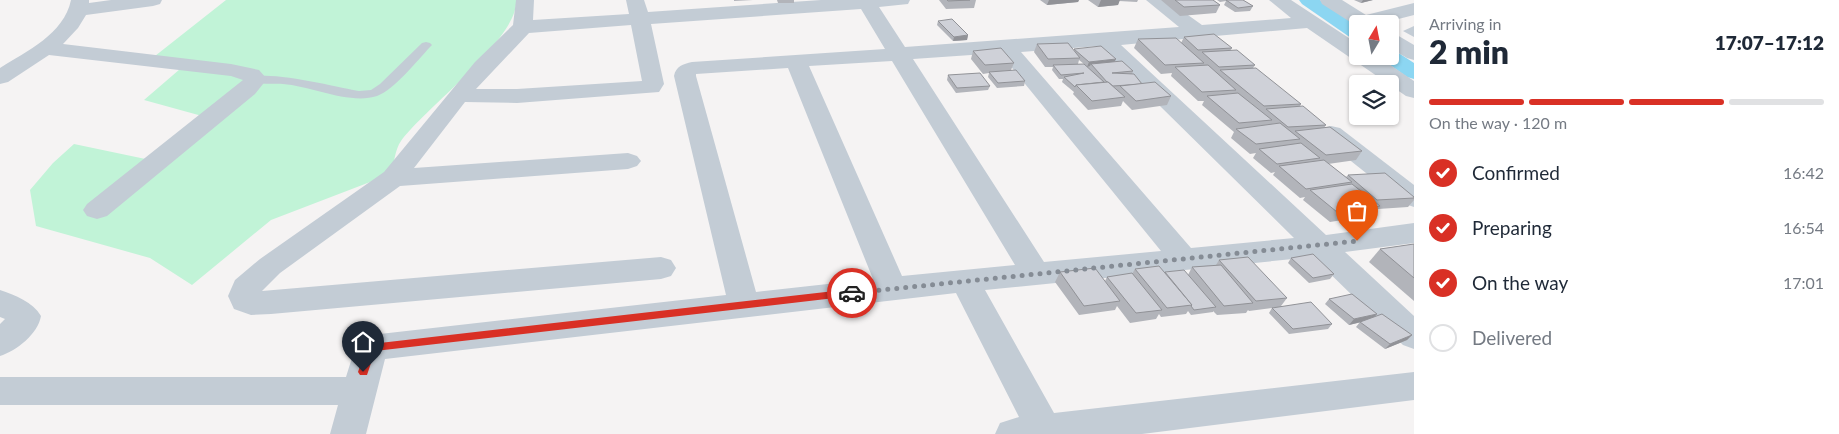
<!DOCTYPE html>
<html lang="en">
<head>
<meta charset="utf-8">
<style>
  body { margin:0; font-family:Lato,sans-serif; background:#f2f2f3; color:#1f2937; height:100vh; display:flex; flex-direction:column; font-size:19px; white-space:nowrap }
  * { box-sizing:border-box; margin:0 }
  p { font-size:16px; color:#747a83 }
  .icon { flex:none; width:28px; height:28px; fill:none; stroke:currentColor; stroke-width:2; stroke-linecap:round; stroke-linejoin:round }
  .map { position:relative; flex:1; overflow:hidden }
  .drawer { display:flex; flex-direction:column; background:#fff; width:425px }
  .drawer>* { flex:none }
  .needle { width:32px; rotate:10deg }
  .controls { position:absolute; left:1349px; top:15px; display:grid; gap:10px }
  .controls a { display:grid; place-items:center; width:50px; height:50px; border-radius:5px; background:#fff; box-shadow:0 1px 4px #0004; font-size:25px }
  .pin { position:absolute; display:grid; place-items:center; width:42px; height:42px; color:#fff; margin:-51px -21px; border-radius:50% 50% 50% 0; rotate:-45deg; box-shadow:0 0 5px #0007 }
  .pin .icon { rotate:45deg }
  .courier { position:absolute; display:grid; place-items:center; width:50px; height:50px; margin:-25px; border:4px solid #d93025; border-radius:50%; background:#fff; color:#222; box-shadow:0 1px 6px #0007 }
  .summary em { font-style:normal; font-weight:800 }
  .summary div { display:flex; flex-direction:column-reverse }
  .summary { display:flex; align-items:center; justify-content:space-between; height:85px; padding:0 15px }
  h1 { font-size:32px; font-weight:800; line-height:38px }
  .bar { display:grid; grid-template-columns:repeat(4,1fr); gap:8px 5px; align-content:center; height:60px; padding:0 15px }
  .bar i { height:6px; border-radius:4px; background:#e0e1e3 }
  .bar .current { background:#d93025 }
  .bar p { grid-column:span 4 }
  ol { padding:0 15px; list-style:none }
  li { display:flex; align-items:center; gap:15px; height:55px }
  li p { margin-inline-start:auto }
  li .icon { padding:5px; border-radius:50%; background:#d93025; color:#fff; stroke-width:4 }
  li:last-child { color:#747a83 }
  li i { width:28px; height:28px; border:2px solid #e0e1e3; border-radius:50% }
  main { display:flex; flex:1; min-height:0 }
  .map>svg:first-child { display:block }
  .green { fill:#c1f3d7 }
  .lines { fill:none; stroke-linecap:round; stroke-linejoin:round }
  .canal { fill:#8cd6f2; fill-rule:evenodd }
  .lane { fill:#c3ccd5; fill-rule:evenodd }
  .street { fill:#c3ccd5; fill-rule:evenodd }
  .wall { fill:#b2b4ba; fill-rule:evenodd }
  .shaded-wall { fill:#919297 }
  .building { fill:#cfd1d8; stroke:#919297 }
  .route { fill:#d93025 }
  .done { stroke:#858c95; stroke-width:5; stroke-dasharray:0 9 }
</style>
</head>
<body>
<main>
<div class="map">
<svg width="1414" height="434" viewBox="0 0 1414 434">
  <rect width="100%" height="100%" fill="#f5f3f3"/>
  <path class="green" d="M226,0H516C520,37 424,109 401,141C395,149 394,164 391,174L271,220L192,285L150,258L36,226L30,190L53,163L74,144L155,161L202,116L144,100L187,63L155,56Z"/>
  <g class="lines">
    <g class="canal">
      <polygon points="1299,0 1320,0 1358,25 1358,40 1351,38 1302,4"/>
      <polygon points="1390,50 1397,52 1414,63 1414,79 1407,77 1383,60 1380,56 1390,56"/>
    </g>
    <g class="lane">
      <polygon points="1414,26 1414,37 1403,31"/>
      <path d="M426,42L430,43L432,45L430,47C417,61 394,90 377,96C350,105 311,86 283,84C273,83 257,86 250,79C261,68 341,88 359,91L371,90L380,84L422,43Z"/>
    </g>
    <g class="street">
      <path d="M71,0H89V3L111,0H162L160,4L153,6L86,15L78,28L63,44L231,64L259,70L267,79L255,94L107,216L97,219L87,216L83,210L87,204L243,80L231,76L49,55L8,82L0,84V68C27,51 64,34 71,0Z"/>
      <path d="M516,0H534L533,20L629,14L626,0H644L648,12L821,0H910L908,4L879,7L905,47L1179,27L1146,0H1167L1202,25L1291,18L1269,0H1291L1358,44V56H1377L1414,81V98L1406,96L1307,28L1215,36L1212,41L1205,43L1194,38L1121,45L1326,235L1414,223V243L1345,252L1414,316V349L1403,345L1313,257L985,290L1054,413L1414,372V400L1142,434H995L1000,423L1019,417L956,293L385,359L366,434H330L338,405H0V377H346L355,348L359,339L371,335L726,295L674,76C676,66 683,64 692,62L885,49L861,9L651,24L664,84L659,92L517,103L465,102L414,168L628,153L637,156L641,161L637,166L628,169L400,186L280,273L262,291L661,257L671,260L676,268L671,276L661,279L271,314L251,315L234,309L228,296L235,280L260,259L384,172L475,62L513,25ZM631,25L642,81L517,89H476L529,33ZM1099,46L1294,238L1191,248L1021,52ZM1000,53L1161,251L1044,262L913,59ZM892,61L1015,265L902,276L809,66ZM788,68L873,279L756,292L696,76V74Z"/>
      <polygon points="1320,0 1342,0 1366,15 1414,3 1414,15 1379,24 1358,24 1358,27 1322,4"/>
      <polygon points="1390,33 1397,35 1414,45 1414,60 1407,58 1390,48"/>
      <polygon points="1331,126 1340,128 1414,185 1414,207 1405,204 1322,138 1319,133 1322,128"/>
      <path d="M0,290C15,295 33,302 41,316C38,334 16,351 0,356V324L5,319L0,317Z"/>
    </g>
  </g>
  <g class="wall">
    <polygon points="734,0 753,0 734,1"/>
    <polygon points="777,0 794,0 794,3 778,3"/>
    <polygon points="939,0 976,0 974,8 946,9"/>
    <polygon points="1040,0 1079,0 1078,2 1047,5"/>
    <polygon points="1088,0 1138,0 1137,2 1119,1 1118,5 1098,7"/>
    <polygon points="1161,0 1213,0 1220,5 1216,13 1180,16"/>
    <polygon points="1217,0 1243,0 1253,6 1250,11 1235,12 1224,5 1226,1 1220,2"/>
    <polygon points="1354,0 1373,0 1361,3"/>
    <polygon points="938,21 968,35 967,40 953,41 937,25"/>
    <polygon points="1184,37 1232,48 1230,51 1255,65 1253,68 1301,104 1300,106 1326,125 1324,128 1362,151 1356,160 1328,164 1346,177 1348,175 1414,197 1414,200 1408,207 1378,209 1373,215 1330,222 1303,200 1305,197 1300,198 1273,175 1275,172 1271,173 1253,158 1256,153 1250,154 1231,138 1234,132 1202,105 1204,101 1198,101 1171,76 1172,73 1161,74 1134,48 1138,39 1181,43"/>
    <path d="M1037,44L1074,50L1116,59L1114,62L1133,71L1132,74L1143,84L1171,96L1167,105L1132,110L1123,101L1121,106L1088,110L1073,94L1074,92L1062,82L1063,79H1059L1052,70L1053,67H1045L1034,52ZM1079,60L1084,64H1078Z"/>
    <polygon points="973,51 1014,63 1011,70 1025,81 1024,86 997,88 988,77 989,73 983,74 971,59"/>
    <polygon points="948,75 990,86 988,90 956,93 947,80"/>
    <polygon points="1414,244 1414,301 1369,262 1380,249"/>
    <polygon points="1291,258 1334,274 1330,279 1309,283 1288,263"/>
    <polygon points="1219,260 1287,298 1281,306 1332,324 1328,329 1289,334 1269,313 1272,308 1249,311 1248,310 1246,313 1217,315 1213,311 1213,312 1191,315 1188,311 1186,314 1161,317 1159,314 1156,319 1130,323 1117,306 1115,310 1079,315 1055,282 1060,272 1105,281 1107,277 1132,274 1135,269 1188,275 1192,267 1216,265"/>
    <polygon points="1329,299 1375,317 1412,335 1407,340 1385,349 1356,327 1360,322 1362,322 1349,325 1325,304"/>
  </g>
  <g class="shaded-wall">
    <polygon points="1049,0 1079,0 1078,2 1047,5"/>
    <polygon points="1101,0 1120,0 1118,5 1098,7"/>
    <polygon points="1363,0 1373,0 1361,3"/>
    <polygon points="968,35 967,40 953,41 954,37"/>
    <polygon points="1116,59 1114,63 1091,64 1090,66 1087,67 1089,62"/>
    <polygon points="1377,314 1373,319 1349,325 1354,319"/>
    <polygon points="1412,335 1407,340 1385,349 1390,344"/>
  </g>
  <g class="building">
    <polygon points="947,0 970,0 948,1"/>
    <polygon points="1175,0 1213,0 1220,5 1184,7"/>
    <polygon points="1226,0 1243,0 1253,6 1238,8"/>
    <polygon points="952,19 968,35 954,37 938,21"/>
    <polygon points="1214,34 1232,48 1198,50 1184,37"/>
    <polygon points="1176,38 1204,63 1165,65 1138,39"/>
    <polygon points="1068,43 1080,58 1048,59 1037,44"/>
    <polygon points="1101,46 1116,59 1089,62 1074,49"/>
    <polygon points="1001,48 1014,63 985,65 973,51"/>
    <polygon points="1237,50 1255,65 1219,67 1202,52"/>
    <polygon points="1122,61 1133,71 1112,73 1134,74 1142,84 1128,85 1113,86 1108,82 1107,82 1091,64"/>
    <polygon points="1084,64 1104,82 1076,85 1075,87 1064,77 1084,73 1061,75 1053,65"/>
    <polygon points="1208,65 1236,90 1202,92 1175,67"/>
    <polygon points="1256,68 1301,104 1264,106 1220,70"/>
    <polygon points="1016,70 1025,81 998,83 989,72"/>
    <polygon points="980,73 990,86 957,88 948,75"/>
    <polygon points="1108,82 1125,97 1092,101 1076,85"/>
    <polygon points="1155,82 1171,96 1136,101 1120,86"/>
    <polygon points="1238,93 1272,120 1239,123 1207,96"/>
    <polygon points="1303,106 1326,125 1288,127 1266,109"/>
    <polygon points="1280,123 1300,139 1256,144 1236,129"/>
    <polygon points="1330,127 1362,151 1326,155 1295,131"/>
    <polygon points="1301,143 1320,158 1277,164 1259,149"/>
    <polygon points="1324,160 1352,182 1306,189 1279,166"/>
    <polygon points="1385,173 1414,197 1414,198 1377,200 1348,175"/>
    <polygon points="1352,184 1380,206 1337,212 1310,190"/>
    <polygon points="1414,244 1414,278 1380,249"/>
    <polygon points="1313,254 1334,274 1313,278 1291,258"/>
    <polygon points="1248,257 1287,298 1256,301 1219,260"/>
    <polygon points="1221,265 1253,303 1224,306 1192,267"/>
    <polygon points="1159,266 1192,305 1167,308 1135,269"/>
    <polygon points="1095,268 1120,301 1084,306 1060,272"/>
    <polygon points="1184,270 1216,307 1194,310 1191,306 1192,305 1165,272"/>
    <polygon points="1132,273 1162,310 1136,313 1107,277"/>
    <polygon points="1352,294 1377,314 1354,319 1329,299"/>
    <polygon points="1311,302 1332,324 1293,329 1272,308"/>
    <polygon points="1382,314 1412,335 1390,344 1360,322"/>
  </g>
  <polygon class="route" points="852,289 856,293 852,296 375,351 367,375 360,375 358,372 366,348 371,344"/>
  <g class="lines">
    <polyline class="done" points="852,293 1357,241"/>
  </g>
</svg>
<div class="controls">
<a><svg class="needle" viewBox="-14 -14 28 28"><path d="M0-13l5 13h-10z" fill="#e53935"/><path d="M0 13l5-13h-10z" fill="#747a83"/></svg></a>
<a><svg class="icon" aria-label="layers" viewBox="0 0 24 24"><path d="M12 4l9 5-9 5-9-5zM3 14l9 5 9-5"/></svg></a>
</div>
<div class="pin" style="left:1357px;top:241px;background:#ea580c"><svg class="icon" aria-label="bag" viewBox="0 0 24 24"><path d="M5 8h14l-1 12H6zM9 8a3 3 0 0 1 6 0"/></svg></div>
<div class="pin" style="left:363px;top:372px;background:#1f2937"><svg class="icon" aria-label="home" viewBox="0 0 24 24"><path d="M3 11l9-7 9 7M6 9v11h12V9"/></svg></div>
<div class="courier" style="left:852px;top:293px"><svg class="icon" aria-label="car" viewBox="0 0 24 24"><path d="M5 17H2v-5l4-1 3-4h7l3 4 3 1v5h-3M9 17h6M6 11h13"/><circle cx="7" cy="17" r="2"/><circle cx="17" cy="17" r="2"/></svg></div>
</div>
<section class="drawer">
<div class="summary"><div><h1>2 min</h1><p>Arriving in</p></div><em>17:07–17:12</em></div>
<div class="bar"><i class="current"></i><i class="current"></i><i class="current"></i><i></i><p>On the way · 120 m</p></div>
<ol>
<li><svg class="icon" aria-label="check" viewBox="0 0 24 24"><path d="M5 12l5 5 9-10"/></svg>Confirmed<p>16:42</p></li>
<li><svg class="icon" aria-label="check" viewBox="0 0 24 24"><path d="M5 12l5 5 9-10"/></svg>Preparing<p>16:54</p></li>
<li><svg class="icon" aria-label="check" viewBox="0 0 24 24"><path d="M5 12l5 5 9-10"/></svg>On the way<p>17:01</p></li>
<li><i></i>Delivered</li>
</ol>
</section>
</main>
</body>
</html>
